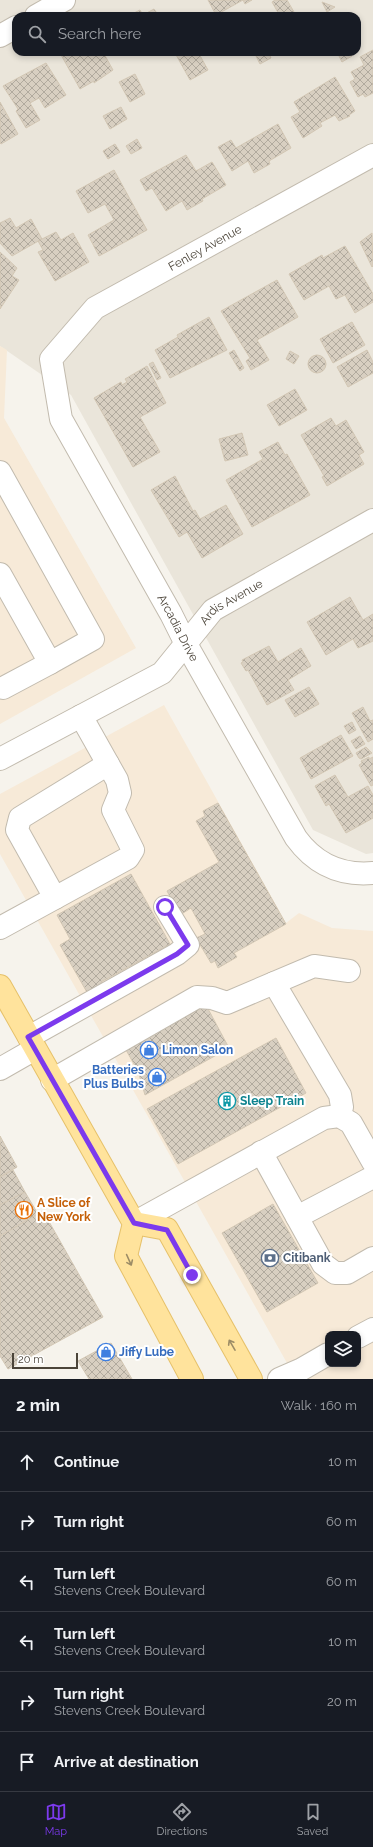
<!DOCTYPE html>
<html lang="en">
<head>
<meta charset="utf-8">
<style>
	body { margin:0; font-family:Raleway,sans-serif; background:#20242c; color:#f1f3f6 }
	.controls { position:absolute; right:12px; bottom:12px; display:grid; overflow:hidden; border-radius:8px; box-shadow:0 2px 6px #0003 }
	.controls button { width:36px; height:36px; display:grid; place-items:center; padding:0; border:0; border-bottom:1px solid #363941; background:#171b24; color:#f1f3f6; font:20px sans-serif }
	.scale { position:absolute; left:12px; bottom:10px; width:66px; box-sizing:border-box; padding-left:4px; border:2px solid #4b4439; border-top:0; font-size:11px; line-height:14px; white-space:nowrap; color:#4b4439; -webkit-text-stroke:3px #fff; paint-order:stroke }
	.stop { position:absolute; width:12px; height:12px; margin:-9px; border:3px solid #7c3aed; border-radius:50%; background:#fff }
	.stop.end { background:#7c3aed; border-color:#fff; box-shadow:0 1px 4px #0008 }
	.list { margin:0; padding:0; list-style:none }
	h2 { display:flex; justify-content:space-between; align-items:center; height:52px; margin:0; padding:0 16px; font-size:17px }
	h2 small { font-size:13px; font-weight:400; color:#9ea1a6 }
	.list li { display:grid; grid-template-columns:26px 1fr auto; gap:12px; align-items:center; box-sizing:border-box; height:60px; padding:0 16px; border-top:1px solid #363941 }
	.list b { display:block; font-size:15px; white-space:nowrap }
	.list p { margin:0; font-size:13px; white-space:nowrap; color:#9ea1a6 }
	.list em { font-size:13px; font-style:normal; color:#9ea1a6 }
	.icon { flex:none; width:22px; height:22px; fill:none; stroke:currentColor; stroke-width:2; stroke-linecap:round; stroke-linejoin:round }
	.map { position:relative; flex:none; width:373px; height:1379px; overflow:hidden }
	.search { position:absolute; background:#171b24; box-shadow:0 2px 6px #0003; left:12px; right:12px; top:12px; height:44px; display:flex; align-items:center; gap:10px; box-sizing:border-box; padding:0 14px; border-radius:12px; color:#9ea1a6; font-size:15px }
	.sheet { height:412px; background:#171b24 }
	nav { display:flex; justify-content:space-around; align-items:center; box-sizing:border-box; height:56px; border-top:1px solid #363941; background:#171b24; font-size:11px; color:#9ea1a6 }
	nav a { display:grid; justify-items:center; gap:2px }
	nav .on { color:#7c3aed }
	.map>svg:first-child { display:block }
	.residential { fill:#eae5da; fill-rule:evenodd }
	.commercial { fill:#f7ead8; fill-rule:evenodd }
	.building { fill:url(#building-cross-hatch); stroke:#d3c7b4 }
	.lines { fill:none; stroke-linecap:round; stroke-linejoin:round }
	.minor-casing { stroke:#c2bbae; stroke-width:24 }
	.major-casing { stroke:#e6c16a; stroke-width:24 }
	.minor { stroke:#fff; stroke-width:22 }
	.major { stroke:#ffe39c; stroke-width:22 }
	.oneway { stroke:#9c8c66 }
	.route { stroke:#7c3aed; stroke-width:5 }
	.labels { text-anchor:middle; stroke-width:4; stroke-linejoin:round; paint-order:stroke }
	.street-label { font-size:12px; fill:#4b4439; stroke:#fff }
	.shop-label { font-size:12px; font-weight:bold; fill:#366cbe; stroke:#fff; text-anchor:start }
	.culture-label { font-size:12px; font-weight:bold; fill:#0d838f; stroke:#fff; text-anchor:start }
	.food-label { font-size:12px; font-weight:bold; fill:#c56008; stroke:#fff; text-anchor:start }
	.service-label { font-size:12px; font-weight:bold; fill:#4e5e75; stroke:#fff; text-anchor:start }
</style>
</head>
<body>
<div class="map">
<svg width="373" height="1379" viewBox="0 0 373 1379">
	<defs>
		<pattern id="building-cross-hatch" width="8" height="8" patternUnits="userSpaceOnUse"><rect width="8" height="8" fill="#d8cfc1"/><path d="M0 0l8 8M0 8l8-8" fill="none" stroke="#b1aa9e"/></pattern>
	</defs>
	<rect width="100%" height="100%" fill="#f6f3ec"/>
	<path class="residential" d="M0 0H373V853L366 854 313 830 71 395 0 346ZM16 16H357V52H16Z"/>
	<g class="commercial">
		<path d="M0 346 7 350 4 418 136 648 0 724Z"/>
		<path d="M164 705 286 923 299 913 332 928 373 931V1379H296L0 854V794ZM328 1334H358V1364H328Z"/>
	</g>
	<g class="building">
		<path d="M208 0H252L245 4 243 0 216 15Z"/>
		<path d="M275 0H287L294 12 287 16H280L272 2Z"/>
		<path d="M322 2 335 7 327 12Z"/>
		<path d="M154 9 159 16H128L140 10 143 15Z"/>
		<path d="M373 50V93L365 97 363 94 358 97 350 82 355 79 351 72 364 65 360 57Z"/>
		<path d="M62 52H103L113 70 94 83V81L80 89 60 53Z"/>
		<path d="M178 52H198L208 70 190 80 175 53Z"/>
		<path d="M259 52H268L271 58 260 64 255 54Z"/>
		<path d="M337 52H349L352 56 342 62Z"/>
		<path d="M46 63 66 95 45 108 39 98 30 103 40 120 26 128 16 111 18 109 3 86Z"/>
		<path d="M135 74 145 94 130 102 119 82Z"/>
		<path d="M335 77 355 111 349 115 350 116 339 121 335 115 320 123 322 126 303 138 291 117 300 112 294 102Z"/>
		<path d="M0 102 18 134 1 144 0 143Z"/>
		<path d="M121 107 127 119 110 129 103 116Z"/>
		<path d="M278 124 291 148 269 161 270 164 254 173 248 161 232 171 218 147 231 140 236 148Z"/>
		<path d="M137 139 142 148 131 154 126 146Z"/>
		<path d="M115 144 120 152 108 159 103 151Z"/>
		<path d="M186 155 196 171 212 162 226 185 202 199 203 201 187 210 182 201 166 211 152 188 146 191 140 180Z"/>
		<path d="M114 170 147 230 99 256 88 235 114 220 105 204 88 213 76 191Z"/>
		<path d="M10 218 16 228 31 219 42 239 12 256 0 243V223Z"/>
		<path d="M56 232 61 240 73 233 89 262 55 281 38 252 43 250 38 241Z"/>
		<path d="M372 233 373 266 372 267 360 242Z"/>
		<path d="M345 246 373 294V302L355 313 345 295 336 299 329 286 304 300 289 274 322 255 323 258Z"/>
		<path d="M0 252 17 268 12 276 19 280 0 309Z"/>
		<path d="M277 280 298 317 257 340 269 360 251 370 246 361 250 358 221 311Z"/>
		<path d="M209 317 227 350 170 378 155 350 178 337 177 335Z"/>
		<path d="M352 322 365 345 333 363 320 339Z"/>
		<path d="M234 350 244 368 240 371 229 353Z"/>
		<path d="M367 350 373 362V373L348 387 337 367Z"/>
		<path d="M290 351 299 356 294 364 286 359Z"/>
		<circle cx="317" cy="364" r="9"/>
		<path d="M153 362 161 378 157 380 149 364Z"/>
		<path d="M147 366 166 403 140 417 160 452 133 467 94 398 121 382 122 385 127 382 125 379Z"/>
		<path d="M295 389 307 410 279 426 267 405Z"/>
		<path d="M331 418 336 426 346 420 364 452 359 455 364 464 327 486 322 477 324 476 301 435Z"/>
		<path d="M242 433 248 455 225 461 219 439Z"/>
		<path d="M278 442 285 455 287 454 310 495 252 527 226 480 263 459 259 452Z"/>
		<path d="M175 476 193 511 195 510 200 519 226 505 243 534 202 558 187 532 179 537 151 490Z"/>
		<path d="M350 597 363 620 373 614V641L358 648 353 639 326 655 307 622Z"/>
		<path d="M269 646 278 662 301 648 311 666 288 680 294 690 267 705 248 670 246 671 241 663 243 662 242 660Z"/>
		<path d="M309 687 319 704 295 717 285 700Z"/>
		<path d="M363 707 370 721 373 720V739L368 742 352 713Z"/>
		<path d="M352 722 356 730 349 734 344 726Z"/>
		<path d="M341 735 353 756 311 779 300 758Z"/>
		<path d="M360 736 365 744 356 749 351 741Z"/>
		<path d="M366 747 372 753 361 759 359 758 356 753Z"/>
		<path d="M369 757V759L373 757V785L371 786 359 765 362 763 361 761Z"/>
		<path d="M335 775 348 797 368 786 373 795V818L346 833 329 804 326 806 315 786Z"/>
		<path d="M218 803 286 924 234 953 237 957 218 968 215 961 211 963 196 938 205 934 191 908 180 915 167 891 219 862 196 821 205 816 203 811Z"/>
		<path d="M131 874 170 944 101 982 103 986 88 994 60 945 70 939 57 915Z"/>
		<path d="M206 1005 229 1048 145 1095 138 1071 126 1050Z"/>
		<path d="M276 1038 306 1093 178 1164 147 1109Z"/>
		<path d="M0 1136 17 1167 0 1177Z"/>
		<path d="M13 1170 25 1192 0 1205V1177Z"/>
		<path d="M25 1192 38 1214 0 1236V1205Z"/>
		<path d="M273 1204 318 1283 267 1312 222 1233Z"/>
		<path d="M43 1211 103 1317 8 1369 0 1356V1236Z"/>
		<path d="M111 1343 132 1379H89L78 1361Z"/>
	</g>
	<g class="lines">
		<defs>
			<g id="minor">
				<path d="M36 16 64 0"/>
				<path d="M0 36 16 27"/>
				<path id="s1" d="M373 155 95 308 51 359 61 419 171 614 186 644 296 838C315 864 340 876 373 873"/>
				<path d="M0 472 93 639 50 663"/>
				<path d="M0 574 50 663 3 688"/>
				<path id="s2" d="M0 759 162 673 213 610 373 520"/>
				<path d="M55 898 17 830 20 818 108 764"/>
				<path d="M0 928 128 858 133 850 113 810 120 793 117 780 81 716"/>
				<path d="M274 983 340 1095 342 1107 339 1116"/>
				<path d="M29 1037 177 954 188 945 165 907"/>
				<path d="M0 1069 35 1049"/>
				<path d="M52 1080 197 997 212 998 227 1003 314 966 349 971"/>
				<path d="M261 1152 323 1264 335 1273H347L373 1258"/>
				<path d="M297 1217 373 1177"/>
				<path d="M134 1223 324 1118 339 1116 351 1123 373 1162"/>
				<path d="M358 1337 373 1329"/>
				<path d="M279 1379 302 1369 328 1354"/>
			</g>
			<g id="major">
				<path d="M0 986 134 1223 126 1256 192 1379"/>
				<path d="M134 1223 167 1229 251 1379"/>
			</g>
		</defs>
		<use href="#minor" class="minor-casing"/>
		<use href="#major" class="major-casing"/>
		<use href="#minor" class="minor"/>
		<use href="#major" class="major"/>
	</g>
	<defs><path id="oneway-shaft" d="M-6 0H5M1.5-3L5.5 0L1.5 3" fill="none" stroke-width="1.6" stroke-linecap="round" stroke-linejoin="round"/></defs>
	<g class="oneway">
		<use href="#oneway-shaft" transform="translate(129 1260) rotate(66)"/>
		<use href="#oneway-shaft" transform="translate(232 1345) rotate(-120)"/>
	</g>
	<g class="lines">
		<path class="route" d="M165 907 188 945 177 954 28 1037 134 1223 167 1230 192 1275"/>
	</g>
	<defs>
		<symbol id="shop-ring" viewBox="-11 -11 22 22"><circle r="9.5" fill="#fff" stroke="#3f7fe0" stroke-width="1.5"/><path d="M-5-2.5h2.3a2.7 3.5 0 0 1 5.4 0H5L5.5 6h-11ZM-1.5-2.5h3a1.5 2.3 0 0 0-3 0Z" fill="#3f7fe0"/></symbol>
		<symbol id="building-ring" viewBox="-11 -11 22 22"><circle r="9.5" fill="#fff" stroke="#0f9aa8" stroke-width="1.5"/><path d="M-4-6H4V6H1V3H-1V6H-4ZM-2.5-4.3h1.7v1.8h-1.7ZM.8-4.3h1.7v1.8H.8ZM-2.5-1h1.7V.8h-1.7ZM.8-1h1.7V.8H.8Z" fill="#0f9aa8"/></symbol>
		<symbol id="restaurant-ring" viewBox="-11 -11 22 22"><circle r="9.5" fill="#fff" stroke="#e8710a" stroke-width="1.5"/><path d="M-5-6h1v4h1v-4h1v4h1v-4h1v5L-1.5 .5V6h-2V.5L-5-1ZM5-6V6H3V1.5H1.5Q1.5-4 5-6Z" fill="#e8710a"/></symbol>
		<symbol id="bank-ring" viewBox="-11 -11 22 22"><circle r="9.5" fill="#fff" stroke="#5c6f8a" stroke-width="1.5"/><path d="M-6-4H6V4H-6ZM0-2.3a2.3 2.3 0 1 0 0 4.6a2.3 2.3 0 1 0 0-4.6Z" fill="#5c6f8a"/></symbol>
	</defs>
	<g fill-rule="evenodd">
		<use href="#shop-ring" x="139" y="1040" width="20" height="20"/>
		<use href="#shop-ring" x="147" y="1067" width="20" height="20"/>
		<use href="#building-ring" x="217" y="1091" width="20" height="20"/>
		<use href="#restaurant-ring" x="14" y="1200" width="20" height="20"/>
		<use href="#bank-ring" x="260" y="1248" width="20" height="20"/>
		<use href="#shop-ring" x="96" y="1342" width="20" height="20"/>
	</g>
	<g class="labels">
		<g class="street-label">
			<text transform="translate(205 248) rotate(-29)" y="4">Fenley Avenue</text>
			<text dy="4" stroke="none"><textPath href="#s2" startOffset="284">Ardis Avenue</textPath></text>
			<text dy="4" stroke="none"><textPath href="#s1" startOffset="685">Arcadia Drive</textPath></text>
		</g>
		<g class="shop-label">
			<text x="162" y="1054">Limon Salon</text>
			<text x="144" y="1074" text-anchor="end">Batteries<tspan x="144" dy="14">Plus Bulbs</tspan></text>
			<text x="119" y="1356">Jiffy Lube</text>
		</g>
		<g class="culture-label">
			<text x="240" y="1105">Sleep Train</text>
		</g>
		<g class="food-label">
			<text x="37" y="1207">A Slice of<tspan x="37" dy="14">New York</tspan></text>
		</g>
		<g class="service-label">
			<text x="283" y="1262">Citibank</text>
		</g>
	</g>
</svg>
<div class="controls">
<button><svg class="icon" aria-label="layers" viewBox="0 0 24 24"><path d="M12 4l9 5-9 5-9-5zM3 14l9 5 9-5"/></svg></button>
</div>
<div class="scale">20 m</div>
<div class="stop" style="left:165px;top:907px"></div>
<div class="stop end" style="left:192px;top:1275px"></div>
<div class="search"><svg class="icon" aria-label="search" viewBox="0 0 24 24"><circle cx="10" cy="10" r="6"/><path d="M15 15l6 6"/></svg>Search here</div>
</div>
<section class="sheet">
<h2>2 min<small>Walk · 160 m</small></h2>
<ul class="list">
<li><svg class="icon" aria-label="ahead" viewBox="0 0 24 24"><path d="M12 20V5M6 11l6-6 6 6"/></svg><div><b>Continue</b></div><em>10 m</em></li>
<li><svg class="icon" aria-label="right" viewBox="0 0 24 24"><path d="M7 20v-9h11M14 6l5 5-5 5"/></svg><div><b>Turn right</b></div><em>60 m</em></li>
<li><svg class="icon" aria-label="left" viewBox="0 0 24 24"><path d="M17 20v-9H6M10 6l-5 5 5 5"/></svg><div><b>Turn left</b><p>Stevens Creek Boulevard</p></div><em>60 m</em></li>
<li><svg class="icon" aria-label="left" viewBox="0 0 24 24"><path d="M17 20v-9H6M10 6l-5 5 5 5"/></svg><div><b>Turn left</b><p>Stevens Creek Boulevard</p></div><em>10 m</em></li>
<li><svg class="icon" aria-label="right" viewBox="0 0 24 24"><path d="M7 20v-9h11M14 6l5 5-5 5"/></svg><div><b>Turn right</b><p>Stevens Creek Boulevard</p></div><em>20 m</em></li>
<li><svg class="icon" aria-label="arrive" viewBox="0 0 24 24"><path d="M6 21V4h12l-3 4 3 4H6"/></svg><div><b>Arrive at destination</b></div></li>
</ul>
</section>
<nav>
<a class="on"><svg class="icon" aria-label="map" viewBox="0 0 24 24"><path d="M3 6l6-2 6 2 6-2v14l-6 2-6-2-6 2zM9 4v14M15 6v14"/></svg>Map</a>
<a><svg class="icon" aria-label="directions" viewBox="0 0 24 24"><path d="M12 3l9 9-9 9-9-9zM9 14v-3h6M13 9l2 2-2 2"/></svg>Directions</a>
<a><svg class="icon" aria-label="saved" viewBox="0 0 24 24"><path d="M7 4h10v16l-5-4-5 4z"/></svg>Saved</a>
</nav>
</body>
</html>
